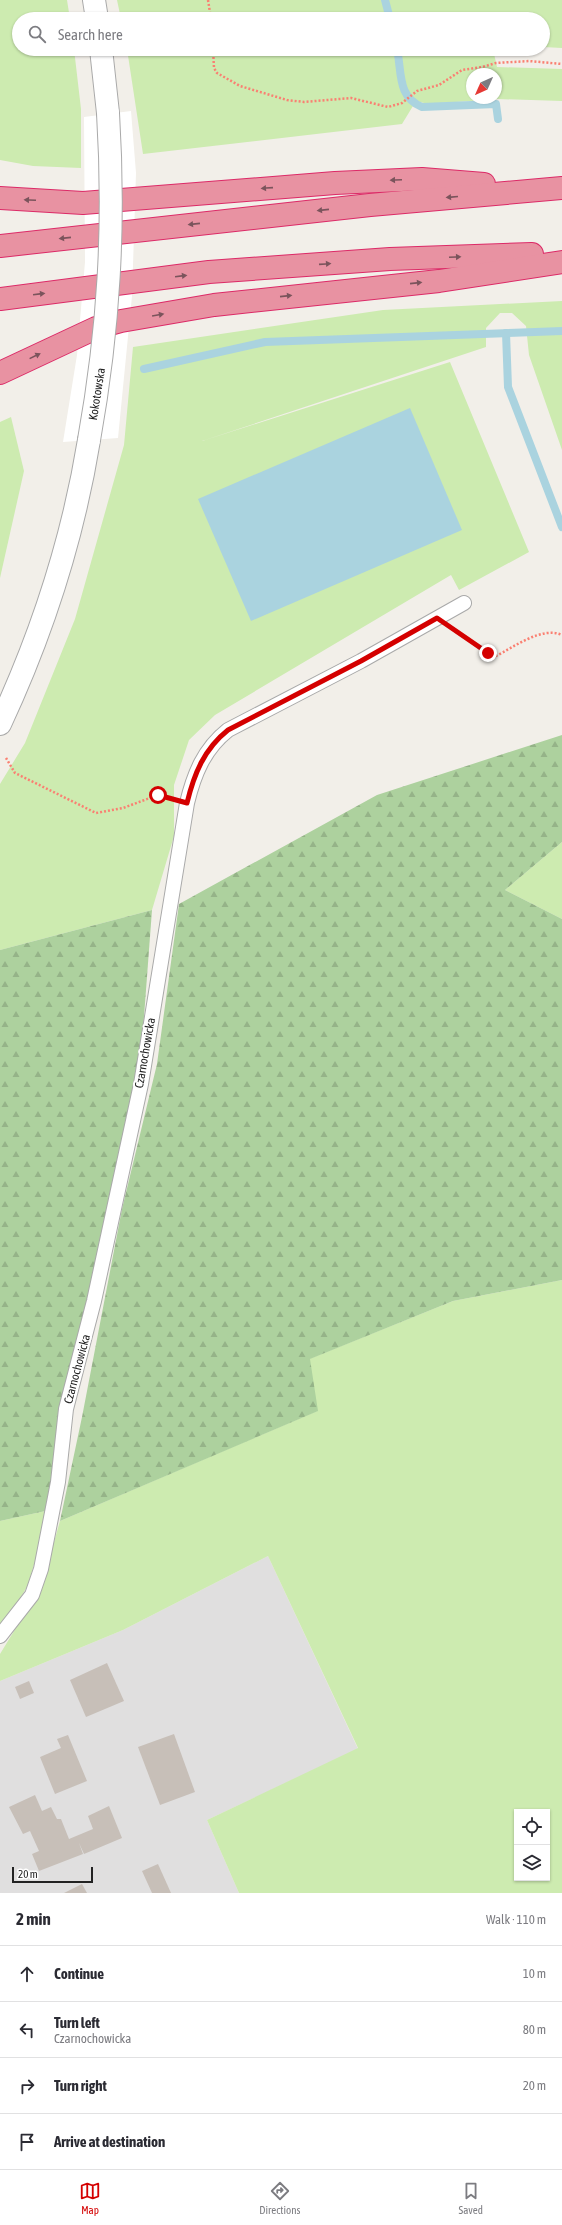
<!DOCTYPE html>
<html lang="en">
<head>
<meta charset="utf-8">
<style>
	body { margin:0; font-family:"Asap Condensed",sans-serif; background:#f7f7f7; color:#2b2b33 }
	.controls { position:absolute; right:12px; bottom:12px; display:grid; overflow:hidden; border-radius:0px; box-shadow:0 1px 3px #0004 }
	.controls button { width:36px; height:36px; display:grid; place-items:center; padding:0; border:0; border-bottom:1px solid #e1e1e2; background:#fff; color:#2b2b33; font:20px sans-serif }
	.compass { position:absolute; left:466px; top:68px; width:36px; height:36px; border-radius:50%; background:#fff; box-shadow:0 1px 3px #0004; rotate:225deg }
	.scale { position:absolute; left:12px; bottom:10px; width:81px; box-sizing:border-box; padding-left:4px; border:2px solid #222; border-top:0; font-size:11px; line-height:14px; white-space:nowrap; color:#222; -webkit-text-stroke:3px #fff; paint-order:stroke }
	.stop { position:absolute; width:12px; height:12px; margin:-9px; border:3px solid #d40000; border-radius:50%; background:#fff }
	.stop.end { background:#d40000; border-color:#fff; box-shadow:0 1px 4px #0008 }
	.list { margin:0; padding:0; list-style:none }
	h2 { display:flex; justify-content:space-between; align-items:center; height:52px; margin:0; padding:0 16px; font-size:17px }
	h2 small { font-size:13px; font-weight:400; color:#7c7c81 }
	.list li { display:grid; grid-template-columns:26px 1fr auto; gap:12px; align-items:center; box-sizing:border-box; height:56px; padding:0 16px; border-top:1px solid #e1e1e2 }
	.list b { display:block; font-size:15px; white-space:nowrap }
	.list p { margin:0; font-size:13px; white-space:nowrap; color:#7c7c81 }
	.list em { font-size:13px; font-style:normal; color:#7c7c81 }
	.icon { flex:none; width:22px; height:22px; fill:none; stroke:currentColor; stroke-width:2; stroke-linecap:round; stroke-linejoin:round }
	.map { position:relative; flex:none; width:562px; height:1893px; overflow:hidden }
	.search { position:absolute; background:#fff; box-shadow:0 1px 3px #0004; left:12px; right:12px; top:12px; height:44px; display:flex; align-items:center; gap:10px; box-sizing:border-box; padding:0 14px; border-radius:22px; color:#7c7c81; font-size:15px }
	.sheet { height:276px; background:#fff }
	nav { display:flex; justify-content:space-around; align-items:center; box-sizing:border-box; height:56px; border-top:1px solid #e1e1e2; background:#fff; font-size:11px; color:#7c7c81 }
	nav a { display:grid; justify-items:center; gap:2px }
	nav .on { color:#d40000 }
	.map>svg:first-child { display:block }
	.residential { fill:#e0dfdf }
	.grass { fill:#cdebb0; fill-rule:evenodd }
	.forest { fill:url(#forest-firs) }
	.water { fill:#aad3df }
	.pier { fill:#fff }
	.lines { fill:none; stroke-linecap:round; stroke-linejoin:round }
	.stream { stroke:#aad3df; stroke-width:8 }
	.building { fill:#c7bfb8 }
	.service-casing { stroke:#a9a9a9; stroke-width:16 }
	.tertiary-casing { stroke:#a9a9a9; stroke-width:24 }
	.motorway-casing { stroke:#dc2a67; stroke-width:24 }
	.path { stroke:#fa8072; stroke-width:2.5; stroke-dasharray:2 2; stroke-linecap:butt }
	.service { stroke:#fff; stroke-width:14 }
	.tertiary { stroke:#fff; stroke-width:22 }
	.motorway { stroke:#e892a2; stroke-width:22 }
	.tertiary-bridge-casing { stroke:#a9a9a9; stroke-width:24; stroke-linecap:butt }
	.tertiary-bridge { stroke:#fff; stroke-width:22 }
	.oneway { fill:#7b545c }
	.route { stroke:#d40000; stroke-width:5 }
	.labels { text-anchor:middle; stroke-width:4; stroke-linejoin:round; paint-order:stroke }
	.street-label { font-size:12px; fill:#222; stroke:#fff }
</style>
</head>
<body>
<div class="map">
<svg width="562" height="1893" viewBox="0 0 562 1893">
	<defs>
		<pattern id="forest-firs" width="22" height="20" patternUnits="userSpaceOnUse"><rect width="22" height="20" fill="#add19e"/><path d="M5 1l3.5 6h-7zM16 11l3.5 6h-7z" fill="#95b388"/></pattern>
	</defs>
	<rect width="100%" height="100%" fill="#f2efe9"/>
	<path class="residential" d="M268 1556 358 1749 207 1820 239 1893H0V1681L123 1630Z"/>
	<g class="grass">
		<path d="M0 0H67L70 19H19V49H74L81 109V168L33 166 0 160Z"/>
		<path d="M117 0H562V48L543 47V19H121Z"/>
		<path d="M127 49H493L497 67 562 69V101L498 99 428 104 416 101 402 124 143 154ZM472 74H496V98H472Z"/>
		<path d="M562 301V450L529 355 526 326 512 313H500L486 328V347L202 441 450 362 529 552 459 590 451 575 215 715 189 740 174 785V836L152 910 0 950V784L25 743 75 619 124 445 133 347 383 310Z"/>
		<path d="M11 417 24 471 0 578V422Z"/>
		<path d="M562 842V919L505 890Z"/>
		<path d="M562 1280V1893H239L207 1820 358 1748 268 1556 123 1630 0 1681V1654L41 1587 60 1521 317 1411 309 1359 453 1301ZM517 1812H547V1878H517Z"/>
		<path d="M50 1510 28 1585 0 1633V1521Z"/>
	</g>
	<g class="forest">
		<path d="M562 735V842L505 890 562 919V1280L453 1301 310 1359 318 1411 60 1521 82 1417 122 1209 157 1064 179 904 377 795Z"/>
		<path d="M152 910 140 1070 50 1510 0 1521V950Z"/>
	</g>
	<path class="water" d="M410 408 462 530 251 621 198 499Z"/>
	<path class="pier" d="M131 111 136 173 132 296 118 438 63 442 77 355 85 262 84 117Z"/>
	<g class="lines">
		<g class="stream">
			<path d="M385 0 390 19"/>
			<path d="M397 49C402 72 397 97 422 107L496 104 498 119"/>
			<path d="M506 333 508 387 562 527"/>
			<path d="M144 369 265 342 562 331"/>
		</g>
	</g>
	<g class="building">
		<path d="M107 1663 124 1701 86 1717 70 1680Z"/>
		<path d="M29 1681 34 1693 20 1699 15 1687Z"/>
		<path d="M174 1734 195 1792 160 1805 138 1747Z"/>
		<path d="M68 1735 87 1781 55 1794 40 1757 61 1748 57 1739Z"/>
		<path d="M35 1795 42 1811 51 1807 57 1819H61L69 1839 93 1829 88 1816 109 1806 122 1838 84 1854 79 1843 83 1854 39 1871 32 1854 39 1851 30 1831 23 1834 9 1807Z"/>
		<path d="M158 1864 171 1893H152L142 1871Z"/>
		<path d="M82 1884 87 1893H64Z"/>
	</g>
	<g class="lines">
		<defs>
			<path id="service" d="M0 1636 32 1595 41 1569 58 1482 66 1409 94 1301 141 1084 187 803C194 774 204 749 228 730L361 661 464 603"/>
			<g id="tertiary">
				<path d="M94 0 97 19"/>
				<path d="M101 49 108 113"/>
				<path d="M0 724C42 634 73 538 89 440"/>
			</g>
			<g id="motorway">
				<path d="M0 198 83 203 335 183 422 179 484 184"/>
				<path d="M0 246 370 205 562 188"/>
				<path d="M0 299 209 272 390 259 532 254"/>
				<path d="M0 373 96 328 121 321 214 305 439 281 562 262"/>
			</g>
		</defs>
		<use href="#service" class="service-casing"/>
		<use href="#tertiary" class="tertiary-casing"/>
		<use href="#motorway" class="motorway-casing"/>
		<g class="path">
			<path d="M208 0 211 19"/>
			<path d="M213 49 214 68 217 73 240 86 287 100 304 102 351 98 388 107 402 103 417 91 439 85 462 70 482 67 496 63 529 61 562 64"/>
			<path d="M455 631 488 653 496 656C514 647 542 626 562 635"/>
			<path d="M6 758 15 773 96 813 123 808 158 795 167 798"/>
		</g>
		<use href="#service" class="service"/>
		<use href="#tertiary" class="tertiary"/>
		<use href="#motorway" class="motorway"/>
		<defs>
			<path id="tertiary-bridge" d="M89 440C109 328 115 226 108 113"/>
		</defs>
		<use href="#tertiary-bridge" class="tertiary-bridge-casing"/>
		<use href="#tertiary-bridge" class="tertiary-bridge"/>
	</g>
	<defs><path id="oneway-solid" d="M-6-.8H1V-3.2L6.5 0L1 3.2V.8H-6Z"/></defs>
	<g class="oneway">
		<use href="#oneway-solid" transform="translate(396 180) rotate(178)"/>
		<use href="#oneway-solid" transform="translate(267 188) rotate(176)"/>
		<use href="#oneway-solid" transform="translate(452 197) rotate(175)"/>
		<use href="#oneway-solid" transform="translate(30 200) rotate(-177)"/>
		<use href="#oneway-solid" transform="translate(323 210) rotate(174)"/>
		<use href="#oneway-solid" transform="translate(194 224) rotate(174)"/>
		<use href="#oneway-solid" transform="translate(65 238) rotate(174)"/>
		<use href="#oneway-solid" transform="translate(455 257) rotate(-2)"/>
		<use href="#oneway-solid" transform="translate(325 264) rotate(-4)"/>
		<use href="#oneway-solid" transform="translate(181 276) rotate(-7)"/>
		<use href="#oneway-solid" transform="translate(416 283) rotate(-6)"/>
		<use href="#oneway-solid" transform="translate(39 294) rotate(-7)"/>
		<use href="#oneway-solid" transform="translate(286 296) rotate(-6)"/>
		<use href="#oneway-solid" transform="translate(158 315) rotate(-10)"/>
		<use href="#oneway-solid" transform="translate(35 356) rotate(-26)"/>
	</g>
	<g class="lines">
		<path class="route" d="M158 795 187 803C194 774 204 749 228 730L361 661 437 618 488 653"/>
	</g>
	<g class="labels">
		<g class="street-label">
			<text transform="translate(97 394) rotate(-81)" y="4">Kokotowska</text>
			<text transform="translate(145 1053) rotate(-80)" y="4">Czarnochowicka</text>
			<text transform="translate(77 1369) rotate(-75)" y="4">Czarnochowicka</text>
		</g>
	</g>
</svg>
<div class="controls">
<button><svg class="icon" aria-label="locate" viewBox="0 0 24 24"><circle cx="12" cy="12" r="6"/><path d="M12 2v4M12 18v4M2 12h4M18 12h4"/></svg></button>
<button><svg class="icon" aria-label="layers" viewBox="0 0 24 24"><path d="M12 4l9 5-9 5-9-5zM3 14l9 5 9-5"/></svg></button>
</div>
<svg class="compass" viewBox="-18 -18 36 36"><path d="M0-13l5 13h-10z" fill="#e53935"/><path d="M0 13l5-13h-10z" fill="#7c7c81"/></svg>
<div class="scale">20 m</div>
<div class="stop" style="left:158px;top:795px"></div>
<div class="stop end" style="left:488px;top:653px"></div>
<div class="search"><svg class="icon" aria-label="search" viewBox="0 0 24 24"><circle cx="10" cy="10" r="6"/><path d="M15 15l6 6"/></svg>Search here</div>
</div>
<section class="sheet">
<h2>2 min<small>Walk · 110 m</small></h2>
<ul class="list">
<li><svg class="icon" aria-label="ahead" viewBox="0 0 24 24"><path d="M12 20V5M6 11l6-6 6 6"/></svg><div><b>Continue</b></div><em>10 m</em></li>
<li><svg class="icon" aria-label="left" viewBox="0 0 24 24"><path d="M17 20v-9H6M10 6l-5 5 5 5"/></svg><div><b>Turn left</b><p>Czarnochowicka</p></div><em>80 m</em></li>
<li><svg class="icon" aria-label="right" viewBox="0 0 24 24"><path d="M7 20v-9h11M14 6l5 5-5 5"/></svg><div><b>Turn right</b></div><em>20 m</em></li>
<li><svg class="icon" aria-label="arrive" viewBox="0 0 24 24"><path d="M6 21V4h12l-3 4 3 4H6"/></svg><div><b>Arrive at destination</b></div></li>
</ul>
</section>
<nav>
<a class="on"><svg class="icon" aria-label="map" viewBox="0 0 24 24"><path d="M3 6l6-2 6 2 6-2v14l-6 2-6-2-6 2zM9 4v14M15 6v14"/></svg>Map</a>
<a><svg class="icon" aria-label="directions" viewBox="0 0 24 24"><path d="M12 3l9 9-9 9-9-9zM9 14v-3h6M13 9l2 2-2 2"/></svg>Directions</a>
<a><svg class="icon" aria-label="saved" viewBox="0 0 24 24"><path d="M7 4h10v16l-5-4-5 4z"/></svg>Saved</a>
</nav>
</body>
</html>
